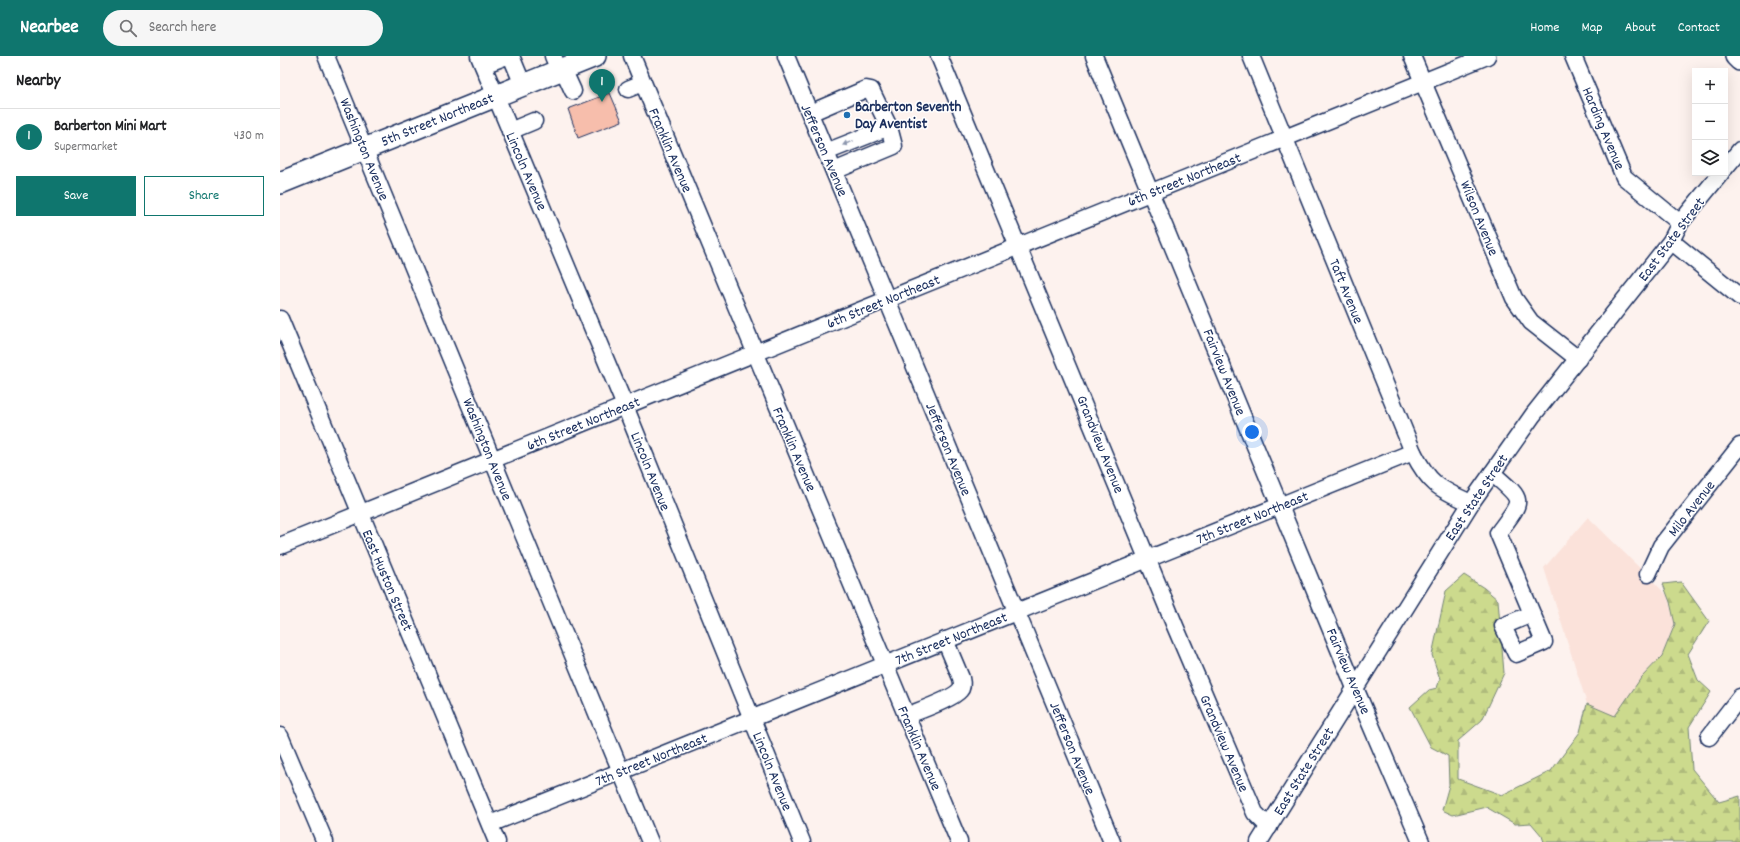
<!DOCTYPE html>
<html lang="en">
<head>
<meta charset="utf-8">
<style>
	body { margin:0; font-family:Dekko,sans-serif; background:#f6f6f6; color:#202124 }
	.controls { position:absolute; right:12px; top:12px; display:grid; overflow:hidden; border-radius:0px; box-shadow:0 4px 16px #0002 }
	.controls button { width:36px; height:36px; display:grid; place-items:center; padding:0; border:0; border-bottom:1px solid #e0e0e0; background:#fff; color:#202124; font:20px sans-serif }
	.you { position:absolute; left:972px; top:376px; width:14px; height:14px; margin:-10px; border:3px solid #fff; border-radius:50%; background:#1a73e8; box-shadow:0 0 0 6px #1a73e833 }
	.badge { display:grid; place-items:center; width:26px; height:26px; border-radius:50%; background:#0f766e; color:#fff; font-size:13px; font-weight:700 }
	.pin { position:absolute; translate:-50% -33px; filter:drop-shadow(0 1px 2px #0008) }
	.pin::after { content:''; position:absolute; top:21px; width:14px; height:12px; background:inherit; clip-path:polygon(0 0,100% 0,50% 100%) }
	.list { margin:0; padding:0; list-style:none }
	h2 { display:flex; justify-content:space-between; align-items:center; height:52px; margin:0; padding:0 16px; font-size:17px }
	h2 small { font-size:13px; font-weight:400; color:#757577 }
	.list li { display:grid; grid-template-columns:26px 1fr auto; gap:12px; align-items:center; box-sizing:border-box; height:56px; padding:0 16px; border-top:1px solid #e0e0e0 }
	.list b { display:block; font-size:15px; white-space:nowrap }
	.list p { margin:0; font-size:13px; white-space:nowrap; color:#757577 }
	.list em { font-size:13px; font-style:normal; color:#757577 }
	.actions { display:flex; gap:8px; padding:12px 16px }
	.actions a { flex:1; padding:9px 0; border:1px solid #0f766e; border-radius:0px; text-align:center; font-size:14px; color:#0f766e }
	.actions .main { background:#0f766e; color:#fff }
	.icon { flex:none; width:22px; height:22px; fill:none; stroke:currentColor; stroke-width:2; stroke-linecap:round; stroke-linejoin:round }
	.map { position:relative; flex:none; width:1460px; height:786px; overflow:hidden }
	header { display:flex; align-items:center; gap:24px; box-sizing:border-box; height:56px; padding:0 20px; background:#0f766e; color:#fff }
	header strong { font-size:19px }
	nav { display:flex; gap:22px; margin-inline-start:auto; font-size:14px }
	.search { width:280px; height:36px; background:#f6f6f6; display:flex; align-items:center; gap:10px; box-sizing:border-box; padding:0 14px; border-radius:22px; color:#757577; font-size:15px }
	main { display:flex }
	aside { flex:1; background:#fff }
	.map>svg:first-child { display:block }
	.built { fill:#fbe2da }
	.forest { fill:url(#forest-firs); stroke:#748476 }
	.building { fill:#f7beac; stroke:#1b2f5e }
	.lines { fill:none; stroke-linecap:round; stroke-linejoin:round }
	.minor-casing { stroke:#1b2f5e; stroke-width:19 }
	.major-casing { stroke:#1b2f5e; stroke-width:24 }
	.minor { stroke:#fff; stroke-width:16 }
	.major { stroke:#fff; stroke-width:21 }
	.oneway { fill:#8d97ae }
	.poi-dot { fill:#1f6fb2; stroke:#fff; stroke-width:1.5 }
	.labels { text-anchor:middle; stroke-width:3; stroke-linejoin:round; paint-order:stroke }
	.poi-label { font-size:15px; font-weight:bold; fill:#1b2f5e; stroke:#fff; text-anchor:start }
	.street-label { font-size:15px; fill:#1b2f5e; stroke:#fff }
</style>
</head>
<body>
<header>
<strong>Nearbee</strong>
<div class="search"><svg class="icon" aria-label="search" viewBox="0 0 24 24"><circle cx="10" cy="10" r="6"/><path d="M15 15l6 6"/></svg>Search here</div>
<nav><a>Home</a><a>Map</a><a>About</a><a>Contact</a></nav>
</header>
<main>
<aside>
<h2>Nearby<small></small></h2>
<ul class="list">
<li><span class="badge">1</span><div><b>Barberton Mini Mart</b><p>Supermarket</p></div><em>430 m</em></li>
</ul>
<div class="actions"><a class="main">Save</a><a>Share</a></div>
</aside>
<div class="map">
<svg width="1460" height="786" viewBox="0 0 1460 786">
	<defs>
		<pattern id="forest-firs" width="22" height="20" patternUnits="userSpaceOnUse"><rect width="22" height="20" fill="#ccda8d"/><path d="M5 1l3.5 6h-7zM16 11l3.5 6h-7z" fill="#afbb7c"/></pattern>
	</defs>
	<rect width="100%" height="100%" fill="#fdf2ee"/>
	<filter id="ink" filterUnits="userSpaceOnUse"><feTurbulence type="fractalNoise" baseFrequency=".025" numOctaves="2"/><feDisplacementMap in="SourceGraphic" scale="8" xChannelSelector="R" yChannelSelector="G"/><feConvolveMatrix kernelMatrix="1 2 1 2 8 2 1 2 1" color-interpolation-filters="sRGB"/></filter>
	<g filter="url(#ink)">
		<path class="built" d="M1308 461 1387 539 1395 567 1382 600 1361 622 1335 660 1307 648 1264 512Z"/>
		<path class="forest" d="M1184 519 1204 532 1218 544 1224 617 1202 664 1178 685V723L1222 739 1271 715 1300 676 1307 648 1335 660 1361 622 1382 600 1395 568 1390 546 1383 528 1401 526 1429 565 1408 598 1418 624 1431 636 1409 671 1412 713 1439 746 1460 740V786H1264L1262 780 1251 767 1235 768 1206 751 1173 759 1162 754 1169 729 1168 700 1151 691 1130 651 1149 634 1157 632 1160 623 1152 599 1166 535Z"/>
		<path class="building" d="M330 37 342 65 298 82 288 53Z"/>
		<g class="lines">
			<defs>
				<g id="minor">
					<path d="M46 0 370 786"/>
					<path d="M199 0 345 350 522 786"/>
					<path d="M231 0 243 29"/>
					<path d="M273 0 279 14"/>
					<path d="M352 0 679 786"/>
					<path d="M506 0 832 786"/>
					<path d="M659 0 895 570 975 757 989 771"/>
					<path d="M814 0 1075 632 1141 786"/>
					<path d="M971 0 1133 396C1149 428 1159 433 1191 447"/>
					<path d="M1132 0 1234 242 1251 266 1298 303"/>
					<path d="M1293 0 1344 121 1400 167"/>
					<path d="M203 9 227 0"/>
					<path d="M283 13 293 35"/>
					<path d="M348 33 363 27"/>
					<path d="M530 57 586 33 591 34 609 71 546 96"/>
					<path d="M230 75 254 65"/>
					<path d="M1445 112 1460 94"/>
					<path d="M554 115 614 90 609 71"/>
					<path d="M1391 185 1460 241"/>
					<path d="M0 263 217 786"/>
					<path d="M1212 417C1245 446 1244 442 1218 477L1264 586 1236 598 1223 570 1252 558"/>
					<path d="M0 490 1207 0"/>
					<path d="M1368 518 1381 490 1460 390"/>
					<path d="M626 660C638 655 673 643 680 634 683 631 682 626 681 622L665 584"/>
					<path d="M0 680 45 786"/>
					<path d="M1429 681 1460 641"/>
					<path d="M210 768 1133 396"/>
					<path d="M979 786 1191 447 1253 359 1391 185 1400 167 1441 117"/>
				</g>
				<g id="major">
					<path d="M1456 0 1460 4"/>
					<path d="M0 127 315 0"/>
				</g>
			</defs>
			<use href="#minor" class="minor-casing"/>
			<use href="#major" class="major-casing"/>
			<use href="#minor" class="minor"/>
			<use href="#major" class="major"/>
		</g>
		<defs><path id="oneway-solid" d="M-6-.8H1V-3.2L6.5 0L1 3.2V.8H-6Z"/></defs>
		<use class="oneway" href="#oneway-solid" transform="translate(568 87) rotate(158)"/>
	</g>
	<circle class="poi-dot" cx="567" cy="59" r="4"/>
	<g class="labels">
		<g class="poi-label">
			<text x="575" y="55">Barberton Seventh<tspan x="575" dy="17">Day Aventist</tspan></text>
		</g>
		<g class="street-label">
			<text transform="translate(157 63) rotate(-22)" y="5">5th Street Northeast</text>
			<text transform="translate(1324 72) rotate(67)" y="5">Harding Avenue</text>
			<text transform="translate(85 93) rotate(68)" y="5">Washington Avenue</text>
			<text transform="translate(391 94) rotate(67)" y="5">Franklin Avenue</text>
			<text transform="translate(545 94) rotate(67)" y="5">Jefferson Avenue</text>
			<text transform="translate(247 115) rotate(67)" y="5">Lincoln Avenue</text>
			<text transform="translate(904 123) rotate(-22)" y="5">6th Street Northeast</text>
			<text transform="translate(1200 162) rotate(68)" y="5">Wilson Avenue</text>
			<text transform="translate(1391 183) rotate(-53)" y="5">East State Street</text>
			<text transform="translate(1067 235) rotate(68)" y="5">Taft Avenue</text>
			<text transform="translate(603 245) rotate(-22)" y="5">6th Street Northeast</text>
			<text transform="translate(945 316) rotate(68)" y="5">Fairview Avenue</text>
			<text transform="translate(303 367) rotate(-22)" y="5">6th Street Northeast</text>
			<text transform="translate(821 388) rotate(68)" y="5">Grandview Avenue</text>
			<text transform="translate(208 393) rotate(68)" y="5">Washington Avenue</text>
			<text transform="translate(515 393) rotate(67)" y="5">Franklin Avenue</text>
			<text transform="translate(669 393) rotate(68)" y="5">Jefferson Avenue</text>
			<text transform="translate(371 415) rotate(68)" y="5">Lincoln Avenue</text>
			<text transform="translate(1196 441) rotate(-56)" y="5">East State Street</text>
			<text transform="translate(1411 452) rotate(-52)" y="5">Milo Avenue</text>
			<text transform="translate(972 461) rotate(-22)" y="5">7th Street Northeast</text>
			<text transform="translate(108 524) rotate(67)" y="5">East Huston Street</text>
			<text transform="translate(671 582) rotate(-22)" y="5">7th Street Northeast</text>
			<text transform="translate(1069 615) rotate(67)" y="5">Fairview Avenue</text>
			<text transform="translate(945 687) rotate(67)" y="5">Grandview Avenue</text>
			<text transform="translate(640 692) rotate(67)" y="5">Franklin Avenue</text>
			<text transform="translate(793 692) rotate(68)" y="5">Jefferson Avenue</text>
			<text transform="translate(371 703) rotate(-22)" y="5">7th Street Northeast</text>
			<text transform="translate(493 715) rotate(68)" y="5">Lincoln Avenue</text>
			<text transform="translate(1023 715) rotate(-58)" y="5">East State Street</text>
		</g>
	</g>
</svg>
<div class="controls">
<button>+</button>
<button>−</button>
<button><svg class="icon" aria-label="layers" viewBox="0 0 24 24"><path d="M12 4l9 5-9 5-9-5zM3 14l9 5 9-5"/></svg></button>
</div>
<div class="you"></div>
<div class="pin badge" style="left:322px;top:46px">1</div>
</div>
</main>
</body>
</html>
